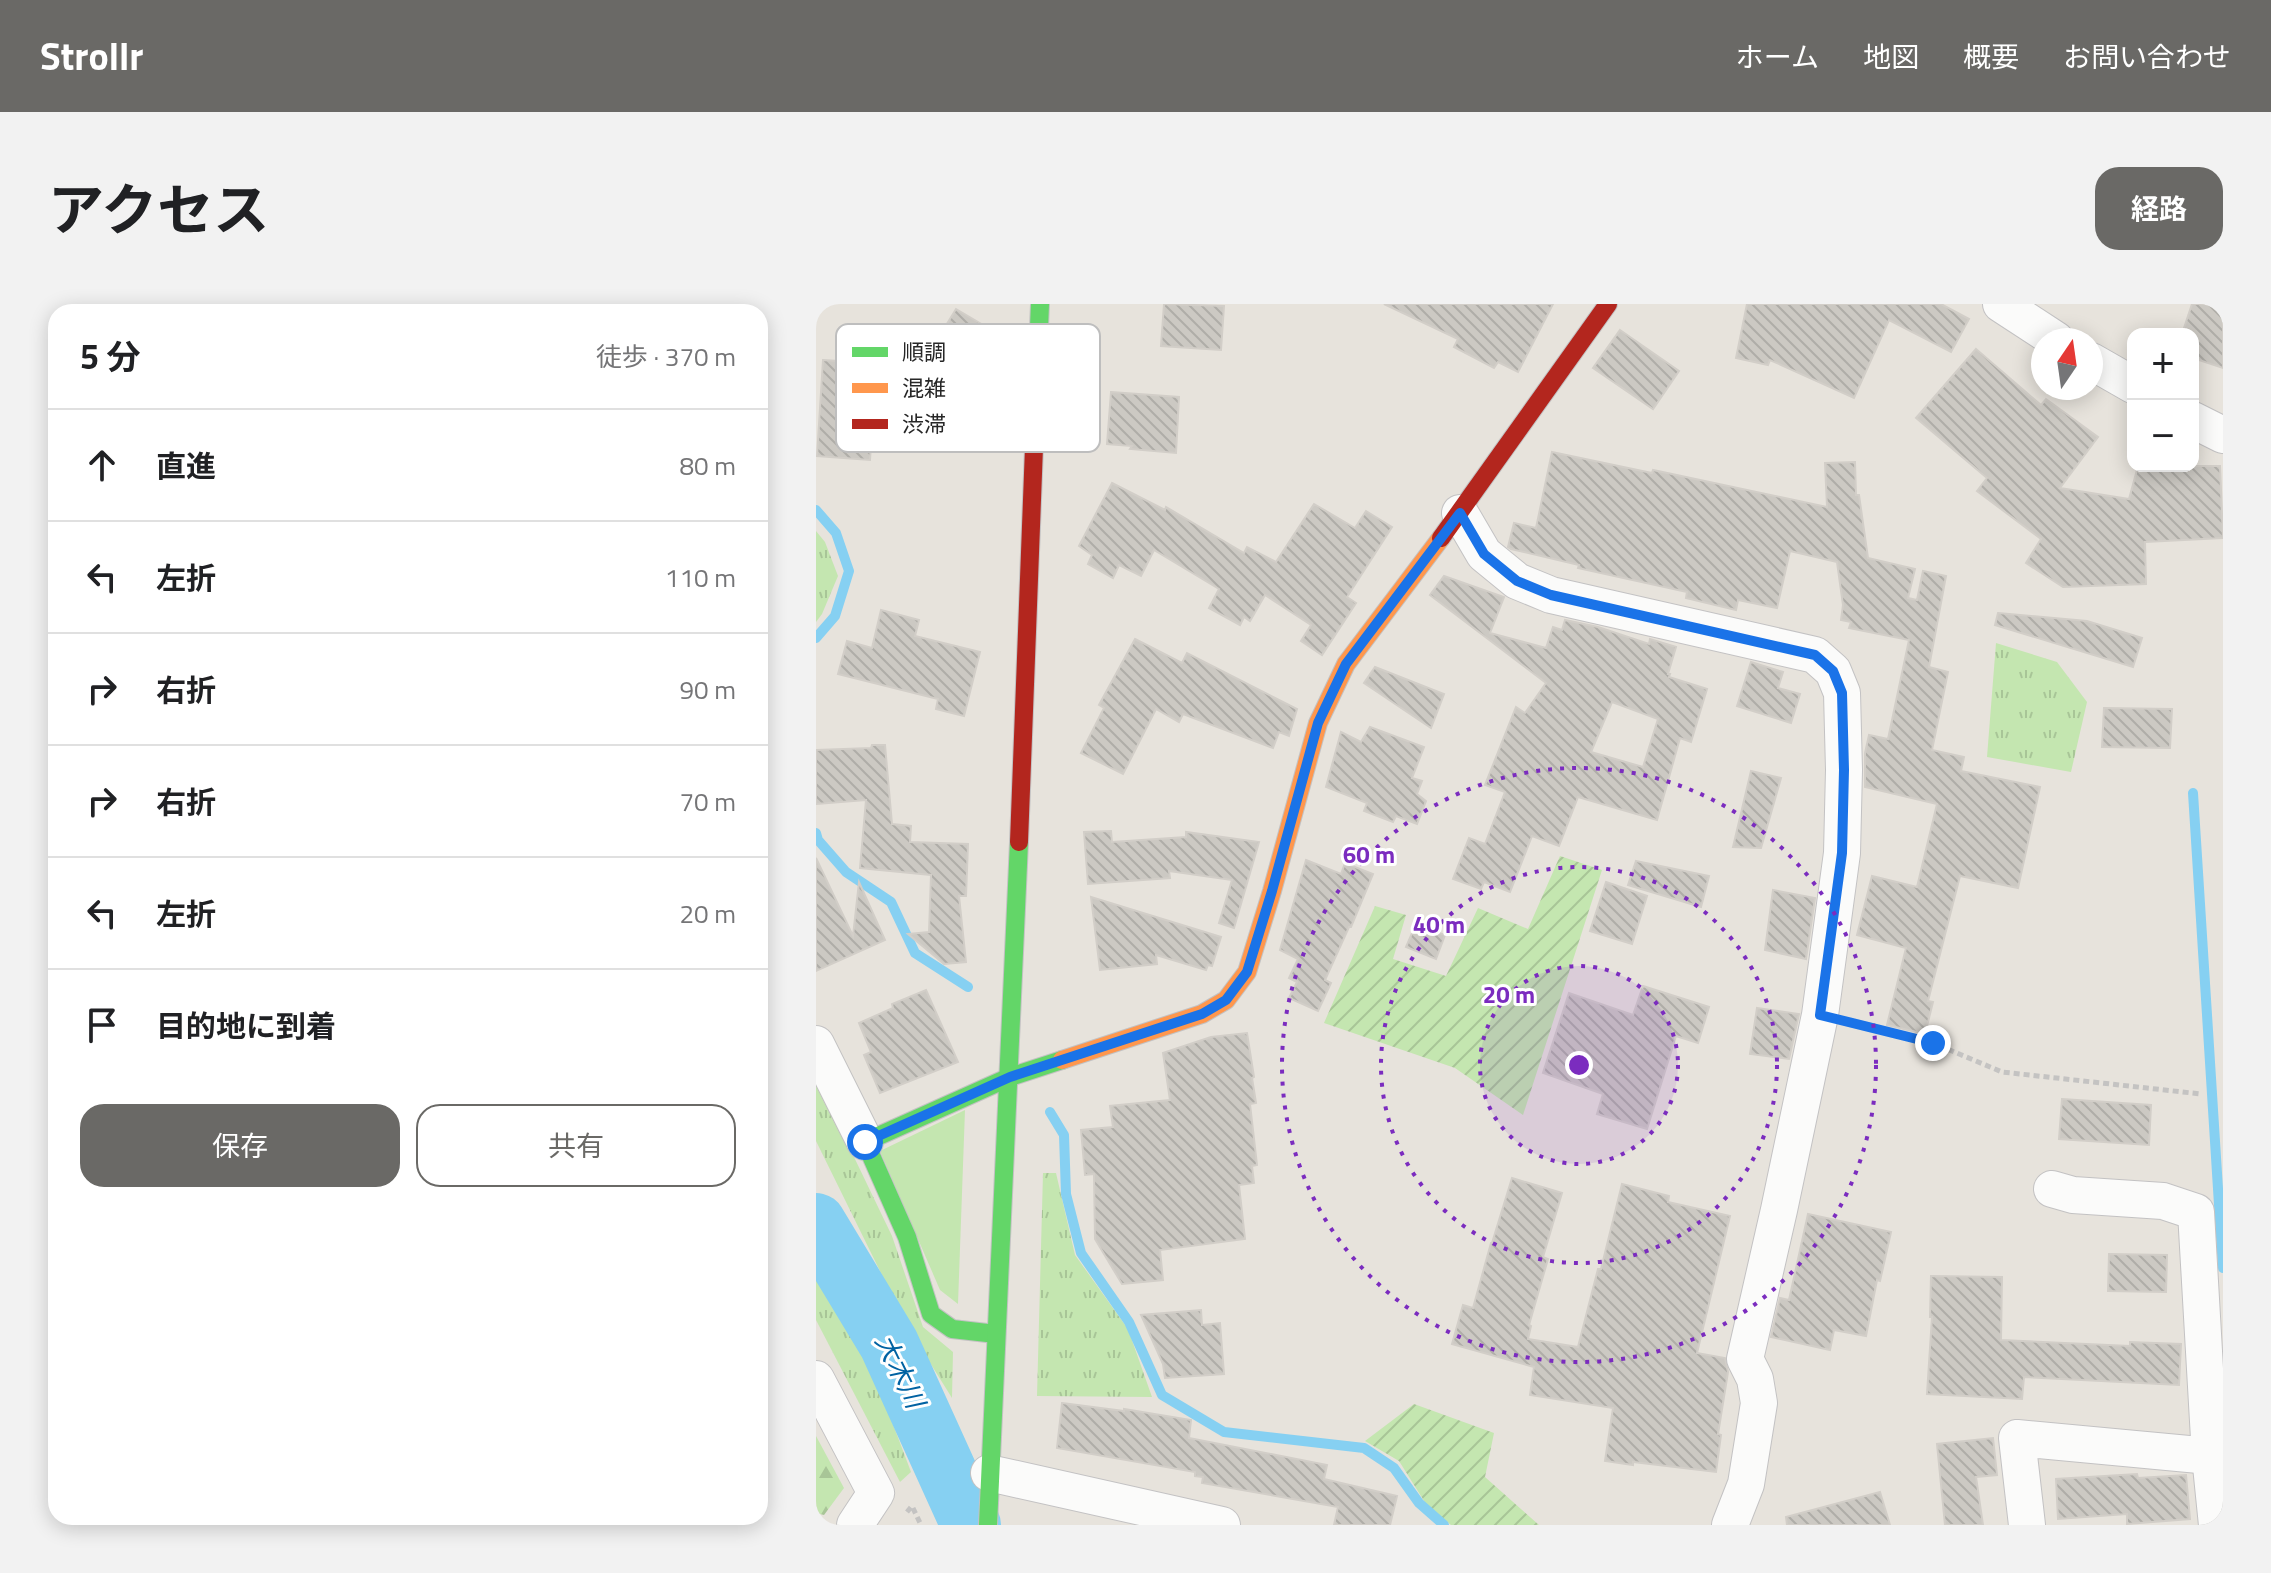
<!DOCTYPE html>
<html lang="ja">
<head>
<meta charset="utf-8">
<style>
	body { margin:0; font-family:"Titillium Web","Noto Sans JP",sans-serif; background:#f2f2f2; color:#202124 }
	.controls { position:absolute; right:24px; top:24px; display:grid; overflow:hidden; border-radius:16px; box-shadow:0 4px 20px #0003 }
	.controls button { width:72px; height:72px; display:grid; place-items:center; padding:0; border:0; border-bottom:2px solid #e0e0e0; background:#fff; color:#202124; font:40px sans-serif }
	.compass { position:absolute; left:1215px; top:24px; width:72px; height:72px; border-radius:50%; background:#fff; box-shadow:0 4px 20px #0003; rotate:13deg }
	.stop { position:absolute; width:24px; height:24px; margin:-18px; border:6px solid #1a73e8; border-radius:50%; background:#fff }
	.stop.end { background:#1a73e8; border-color:#fff; box-shadow:0 2px 8px #0008 }
	.list { margin:0; padding:0; list-style:none }
	h2 { display:flex; justify-content:space-between; align-items:center; height:104px; margin:0; padding:0 32px; font-size:34px }
	h2 small { font-size:26px; font-weight:400; color:#757577 }
	.list li { display:grid; grid-template-columns:52px 1fr auto; gap:24px; align-items:center; box-sizing:border-box; height:112px; padding:0 32px; border-top:2px solid #e0e0e0 }
	.list b { display:block; font-size:30px; white-space:nowrap }
	.list em { font-size:26px; font-style:normal; color:#757577 }
	.actions { display:flex; gap:16px; padding:24px 32px }
	.actions a { flex:1; padding:18px 0; border:2px solid #6a6966; border-radius:24px; text-align:center; font-size:28px; color:#6a6966 }
	.actions .main { background:#6a6966; color:#fff }
	.icon { flex:none; width:44px; height:44px; fill:none; stroke:currentColor; stroke-width:2; stroke-linecap:round; stroke-linejoin:round }
	.map { position:relative; flex:none; width:1407px; height:1221px; overflow:hidden; border-radius:24px }
	header { display:flex; align-items:center; gap:48px; box-sizing:border-box; height:112px; padding:0 40px; background:#6a6966; color:#fff }
	header strong { font-size:38px }
	nav { display:flex; gap:44px; margin-inline-start:auto; font-size:28px }
	.intro { display:flex; align-items:center; justify-content:space-between; box-sizing:border-box; height:192px; padding:0 48px }
	h1 { margin:0; font-size:56px }
	.button { padding:20px 36px; border-radius:24px; background:#6a6966; color:#fff; font-size:28px; font-weight:700 }
	main { display:flex; gap:48px; padding:0 48px }
	aside { flex:1; background:#fff; border-radius:24px; box-shadow:0 4px 20px #0003 }
	.map>svg:first-child { display:block }
	.grass { fill:url(#grass-tufts) }
	.forest { fill:url(#forest-firs) }
	.park { fill:#c4e6b0 }
	.garden { fill:url(#garden-furrows) }
	.lines { fill:none; stroke-linecap:round; stroke-linejoin:round }
	.stream { stroke:#86d0f2; stroke-width:10 }
	.river { stroke:#86d0f2; stroke-width:60 }
	.building { fill:url(#building-back-hatch); stroke:#d2cec8; stroke-width:2; fill-rule:evenodd }
	.street-casing { stroke:#c3c2c3; stroke-width:38 }
	.fast-casing { stroke:#c3c2c3; stroke-width:20 }
	.slow-casing { stroke:#c3c2c3; stroke-width:20 }
	.jam-casing { stroke:#c3c2c3; stroke-width:20 }
	.path { stroke:#c4c3c2; stroke-width:5; stroke-dasharray:6 4; stroke-linecap:butt }
	.street { stroke:#fbfbfa; stroke-width:36 }
	.fast { stroke:#63d668; stroke-width:18 }
	.slow { stroke:#ff974d; stroke-width:18 }
	.jam { stroke:#b3261e; stroke-width:18 }
	.route { stroke:#1a73e8; stroke-width:10 }
	.ring { fill:none; stroke:#7b2cbf; stroke-width:4; stroke-dasharray:4 8 }
	.labels { text-anchor:middle; stroke-width:6; stroke-linejoin:round; paint-order:stroke }
	.water-label { font-size:26px; font-style:italic; fill:#0062a2; stroke:#fff }
	.key { fill:#fff; stroke:#bebebe; stroke-width:2 }
	.key-label { font-size:22px; fill:#272727 }
	.centre { fill:#7b2cbf; stroke:#fff; stroke-width:4 }
	.ring-label { font-size:24px; text-anchor:middle; font-weight:bold; fill:#7b2cbf; stroke:#fff; stroke-width:6; stroke-linejoin:round; paint-order:stroke }
</style>
</head>
<body>
<header>
<strong>Strollr</strong>
<nav><a>ホーム</a><a>地図</a><a>概要</a><a>お問い合わせ</a></nav>
</header>
<div class="intro"><h1>アクセス</h1><a class="button">経路</a></div>
<main>
<aside>
<h2>5 分<small>徒歩 · 370 m</small></h2>
<ul class="list">
<li><svg class="icon" aria-label="ahead" viewBox="0 0 24 24"><path d="M12 20V5M6 11l6-6 6 6"/></svg><div><b>直進</b></div><em>80 m</em></li>
<li><svg class="icon" aria-label="left" viewBox="0 0 24 24"><path d="M17 20v-9H6M10 6l-5 5 5 5"/></svg><div><b>左折</b></div><em>110 m</em></li>
<li><svg class="icon" aria-label="right" viewBox="0 0 24 24"><path d="M7 20v-9h11M14 6l5 5-5 5"/></svg><div><b>右折</b></div><em>90 m</em></li>
<li><svg class="icon" aria-label="right" viewBox="0 0 24 24"><path d="M7 20v-9h11M14 6l5 5-5 5"/></svg><div><b>右折</b></div><em>70 m</em></li>
<li><svg class="icon" aria-label="left" viewBox="0 0 24 24"><path d="M17 20v-9H6M10 6l-5 5 5 5"/></svg><div><b>左折</b></div><em>20 m</em></li>
<li><svg class="icon" aria-label="arrive" viewBox="0 0 24 24"><path d="M6 21V4h12l-3 4 3 4H6"/></svg><div><b>目的地に到着</b></div></li>
</ul>
<div class="actions"><a class="main">保存</a><a>共有</a></div>
</aside>
<div class="map">
<svg width="1407" height="1221" viewBox="0 0 1407 1221">
	<defs>
		<pattern id="grass-tufts" width="24" height="20" patternUnits="userSpaceOnUse" patternTransform="scale(2)"><rect width="24" height="20" fill="#c4e6b0"/><path d="M3 7l-1-3M5 7V3M7 7l1-3M15 17l-1-3M17 17v-4M19 17l1-3" fill="none" stroke="#a8c597"/></pattern>
		<pattern id="forest-firs" width="22" height="20" patternUnits="userSpaceOnUse" patternTransform="scale(2)"><rect width="22" height="20" fill="#c4e6b0"/><path d="M5 1l3.5 6h-7zM16 11l3.5 6h-7z" fill="#a8c597"/></pattern>
		<pattern id="garden-furrows" width="10" height="10" patternUnits="userSpaceOnUse" patternTransform="scale(2)"><rect width="10" height="10" fill="#c4e6b0"/><path d="M-1 1l2-2M0 10L10 0M9 11l2-2" fill="none" stroke="#a8c597"/></pattern>
		<pattern id="building-back-hatch" width="6" height="6" patternUnits="userSpaceOnUse" patternTransform="scale(2)"><rect width="6" height="6" fill="#ccc9c3"/><path d="M-1 5l2 2M0 0l6 6M5-1l2 2" fill="none" stroke="#afada8"/></pattern>
	</defs>
	<rect width="100%" height="100%" fill="#e7e3dc"/>
	<g class="grass">
		<path d="M0 227 9 238 22 272 6 310 0 318Z"/>
		<path d="M1180 339 1241 358 1271 398 1255 468 1171 453Z"/>
		<path d="M0 774 76 932 107 1023 137 1048 136 1094 91 1022 0 837Z"/>
		<path d="M227 869H240L259 951 312 1025 336 1093 221 1092Z"/>
		<path d="M0 974 58 1070 95 1168 84 1178 0 1016Z"/>
	</g>
	<path class="forest" d="M0 1132 28 1184 8 1211 0 1209Z"/>
	<path class="park" d="M149 806 142 1000 124 986 64 847Z"/>
	<g class="garden">
		<path d="M744 552 786 566 707 811 639 764 508 719 559 602 590 611 577 655 630 672 662 604 712 625Z"/>
		<path d="M598 1100 678 1129 669 1173 723 1221H635L610 1200 583 1157 549 1137Z"/>
	</g>
	<g class="lines">
		<g class="stream">
			<path d="M0 206 20 229 33 267 19 312 0 334"/>
			<path d="M1377 489 1407 964"/>
			<path d="M0 529 2 536 30 568 75 598 99 649 152 683"/>
			<path d="M234 808 248 831 250 890 265 949 313 1018 346 1091 408 1128 548 1144 578 1164 603 1199 628 1221"/>
		</g>
		<path class="river" d="M0 919 73 1040 155 1221"/>
	</g>
	<g class="building">
		<path d="M348 0 408 2 405 46 345 42Z"/>
		<path d="M568 0H737L702 68 682 58 678 64 638 43 642 35Z"/>
		<path d="M931 0H1125L1153 15 1135 48 1073 16 1038 94 954 56 952 61 920 54Z"/>
		<path d="M1376 0H1407V64L1377 54V30H1366Z"/>
		<path d="M140 5 174 25 160 48 126 28Z"/>
		<path d="M804 26 863 67 837 105 777 64Z"/>
		<path d="M1160 45 1225 101 1230 95 1282 133 1244 184 1313 195 1322 162H1404L1407 234 1329 238 1330 280 1247 283 1210 259 1225 235 1161 187 1171 174 1100 114Z"/>
		<path d="M7 56 55 59 53 79H59L54 156 1 152Z"/>
		<path d="M295 88 363 93 360 149 314 145 316 142 291 140Z"/>
		<path d="M736 148 836 169 837 166 1011 203 1009 159 1039 158 1040 191H1043L1052 254 1099 265 1092 294 1101 296 1107 267 1130 272 1113 363 1132 368 1116 446 1148 453 1145 467 1224 483 1202 584 1144 572 1112 697 1117 698 1109 730 1071 721 1090 644 1041 631 1056 572 1101 583 1121 500 1049 483V449L1053 431 1072 435 1093 336 1033 324 1035 318 1025 316 1027 301 1021 258 974 247 961 304 922 296 920 306 870 294 871 288 762 264 763 261 695 245 692 243 698 219 720 224Z"/>
		<path d="M296 179 349 206 350 203 428 249 431 243 460 258 498 200 539 224 550 207 576 223 531 293 540 299 506 351 485 337 495 321 449 291 434 317 428 313 424 321 393 304 403 285 338 246 325 272 303 261 297 274 272 260 276 251 263 242Z"/>
		<path d="M628 272 688 293 674 329 730 344 737 323 746 326 749 316 782 323 833 340 834 335 860 343 852 370H854L853 373 891 385 875 438 864 434 841 516 762 493 743 542 716 532 694 588 668 578 665 585 637 575 653 534 669 540 689 488 669 481 700 403 709 409 730 379 614 291ZM796 398 842 415 827 463 775 448Z"/>
		<path d="M65 306 103 316 99 332 164 348 148 412 120 405 122 395 22 370 31 337 56 344Z"/>
		<path d="M1182 309 1271 317 1326 334 1317 363 1179 321Z"/>
		<path d="M319 335 366 359 371 349 481 405 473 432 463 428 457 444 367 410 363 418 340 405 307 470 265 449 288 404 283 401Z"/>
		<path d="M935 358 967 368 962 384 984 390 975 419 921 402Z"/>
		<path d="M559 363 628 390 615 424 548 379Z"/>
		<path d="M1288 404 1356 405 1354 444 1286 443Z"/>
		<path d="M554 423 608 443 596 474 606 477 601 490 610 497 601 520 580 512 577 518 548 507 551 499 510 483 525 428 545 438Z"/>
		<path d="M56 441H69L76 520 95 522 94 538 152 540 150 592H143L150 658 128 660 92 630 113 628 115 571 44 564 50 496 0 500V446L55 444Z"/>
		<path d="M935 467 965 474 945 544 917 543Z"/>
		<path d="M295 527 296 538 370 533V528L443 538 418 624 403 619 416 576 353 567 354 574 272 580 268 528Z"/>
		<path d="M0 554 37 632 43 578 69 636 0 667Z"/>
		<path d="M490 556 525 570 529 559 557 570 535 623H533L509 676 515 679 502 707 473 694 481 678 473 674 482 655 464 646Z"/>
		<path d="M820 557 893 572 885 603 812 581Z"/>
		<path d="M790 578 831 592 816 640 774 627Z"/>
		<path d="M957 586 999 594 990 655 949 646Z"/>
		<path d="M275 593 405 633 396 662 392 661 390 666 340 651 341 660 284 666Z"/>
		<path d="M600 620 629 631 620 655 590 643Z"/>
		<path d="M827 682 893 703 882 739 860 732 831 825 781 810 787 790 727 769 753 689 817 711Z"/>
		<path d="M110 686 142 758 64 789 48 751 55 748 43 719 77 704 76 700Z"/>
		<path d="M941 704 983 710 973 755 934 750Z"/>
		<path d="M431 729 438 773 436 774 440 799 434 800 441 861 436 862 438 879 423 881 429 935 344 946 347 976 306 980 279 935 278 870 269 871 265 826 297 823 294 802 354 796 347 749 395 733Z"/>
		<path d="M1246 795 1335 801 1333 841 1243 835Z"/>
		<path d="M696 874 746 889 727 953 732 955 713 1021 715 1022 712 1035 762 1043 782 965H785L806 880 853 892 852 898 914 912 881 1049 909 1054 912 1068 902 1130 905 1131 900 1168 817 1158V1161L789 1157 797 1104 714 1091 718 1063 636 1040 647 1001 657 1004 675 939H676Z"/>
		<path d="M992 910 1075 928 1064 977 1061 976 1050 1032 1018 1026 1014 1046 955 1033 964 994 973 996Z"/>
		<path d="M1293 950 1351 951 1350 988 1292 987Z"/>
		<path d="M1115 972 1186 973 1185 1036 1314 1042V1038L1365 1040 1363 1081 1208 1073 1206 1095 1111 1090 1116 1013H1114Z"/>
		<path d="M385 1006 386 1021 404 1019 408 1070 349 1074 347 1060 325 1011Z"/>
		<path d="M246 1099 308 1107V1105L375 1116 373 1134 511 1161 508 1175 581 1192 574 1221H518L522 1203 386 1179 387 1173 379 1172V1168L241 1144Z"/>
		<path d="M1177 1134 1181 1171 1160 1173 1167 1221H1129L1121 1140Z"/>
		<path d="M1321 1170 1322 1174 1370 1171 1374 1215 1311 1220V1210L1242 1215 1240 1175Z"/>
		<path d="M1064 1188 1074 1221H971L970 1213Z"/>
	</g>
	<g class="lines">
		<defs>
			<g id="street">
				<path d="M1185 0 1240 36"/>
				<path d="M1275 57 1317 81"/>
				<path d="M1377 116 1407 131"/>
				<path d="M644 209 668 250 701 277 735 291 999 351 1017 367 1026 389 1028 466 1026 549 1004 711 963 906 929 1055 939 1075 943 1099 930 1180 914 1221"/>
				<path d="M0 740 49 838"/>
				<path d="M1236 885 1257 891 1347 897 1380 908 1394 1152 1401 1221"/>
				<path d="M0 1075 60 1189 39 1221"/>
				<path d="M173 1169 406 1221"/>
				<path d="M1211 1221 1201 1134 1394 1152"/>
			</g>
			<g id="fast">
				<path d="M219 117 224 0"/>
				<path d="M180 1030 136 1025 115 1010 91 933 49 838 194 773 246 756"/>
				<path d="M172 1221 203 538"/>
			</g>
			<path id="slow" d="M246 756 386 710 410 696 431 668 456 587 502 419 530 360 625 234"/>
			<g id="jam">
				<path d="M625 234 792 0"/>
				<path d="M203 538 219 117"/>
			</g>
		</defs>
		<use href="#street" class="street-casing"/>
		<use href="#fast" class="fast-casing"/>
		<use href="#slow" class="slow-casing"/>
		<use href="#jam" class="jam-casing"/>
		<g class="path">
			<path d="M1036 719 1117 739 1186 768 1385 790"/>
			<path d="M91 1208 96 1202 105 1221"/>
		</g>
		<use href="#street" class="street"/>
		<use href="#fast" class="fast"/>
		<use href="#slow" class="slow"/>
		<use href="#jam" class="jam"/>
	</g>
	<g class="lines">
		<path class="route" d="M49 838 194 773 386 710 410 696 431 668 456 587 502 419 530 360 644 209 668 250 701 277 735 291 999 351 1017 367 1026 389 1028 466 1026 549 1004 711 1117 739"/>
	</g>
	<circle cx="763" cy="761" r="99" fill="#7b2cbf" fill-opacity=".12"/>
	<g class="ring">
		<circle cx="763" cy="761" r="99"/>
		<circle cx="763" cy="761" r="198"/>
		<circle cx="763" cy="761" r="297"/>
	</g>
	<g class="labels">
		<g class="water-label">
			<text transform="translate(84 1067) rotate(64)" y="9">大木川</text>
		</g>
	</g>
	<rect x="20" y="20" width="264" height="128" rx="12" class="key"/>
	<rect x="36" y="43" width="36" height="10" fill="#63d668"/>
	<rect x="36" y="79" width="36" height="10" fill="#ff974d"/>
	<rect x="36" y="115" width="36" height="10" fill="#b3261e"/>
	<g class="key-label">
		<text x="86" y="56">順調</text>
		<text x="86" y="92">混雑</text>
		<text x="86" y="128">渋滞</text>
	</g>
	<circle cx="763" cy="761" r="12" class="centre"/>
	<g class="ring-label">
		<text x="553" y="559">60 m</text>
		<text x="623" y="629">40 m</text>
		<text x="693" y="699">20 m</text>
	</g>
</svg>
<div class="controls">
<button>+</button>
<button>−</button>
</div>
<svg class="compass" viewBox="-18 -18 36 36"><path d="M0-13l5 13h-10z" fill="#e53935"/><path d="M0 13l5-13h-10z" fill="#757577"/></svg>
<div class="stop" style="left:49px;top:838px"></div>
<div class="stop end" style="left:1117px;top:739px"></div>
</div>
</main>
</body>
</html>
